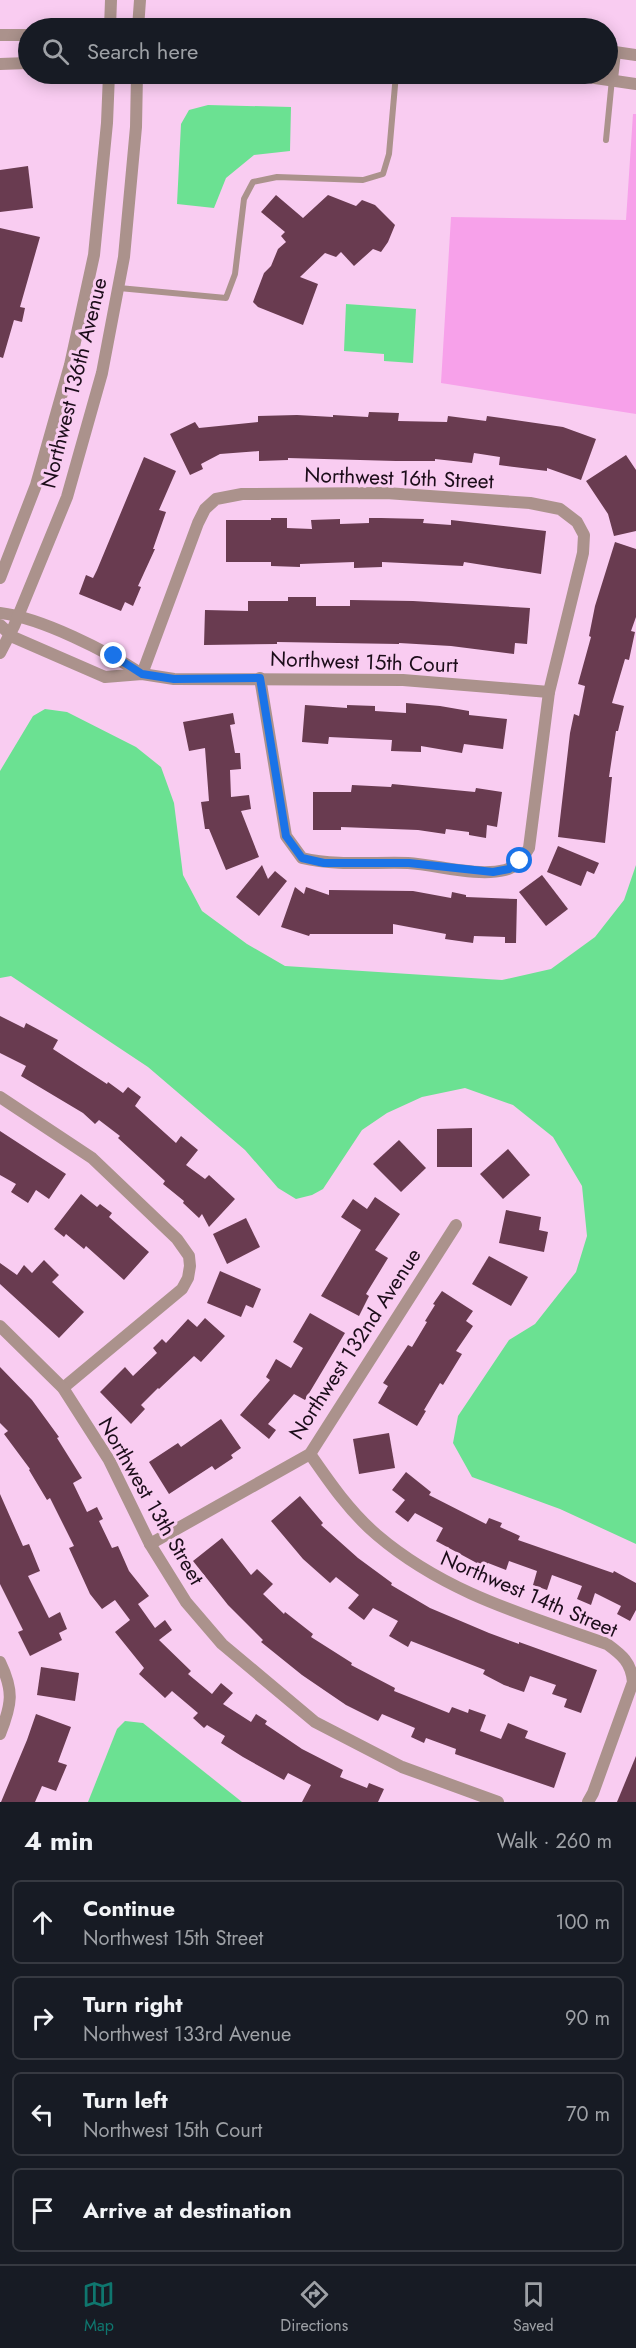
<!DOCTYPE html>
<html lang="en">
<head>
<meta charset="utf-8">
<style>
	body { margin:0; font-family:Jost,sans-serif; background:#20242c; color:#f1f3f6 }
	.stop { position:absolute; width:18px; height:18px; margin:-14px; border:4px solid #1a73e8; border-radius:50%; background:#fff }
	.stop.end { background:#1a73e8; border-color:#fff; box-shadow:0 2px 6px #0008 }
	.list { margin:0; padding:0; list-style:none }
	h2 { display:flex; justify-content:space-between; align-items:center; height:78px; margin:0; padding:0 24px; font-size:26px }
	h2 small { font-size:20px; font-weight:400; color:#9ea1a6 }
	.list li { display:grid; grid-template-columns:39px 1fr auto; gap:18px; align-items:center; box-sizing:border-box; height:84px; margin:0 12px 12px; padding:0 12px; border:2px solid #363941; border-radius:9px }
	.list b { display:block; font-size:22px; white-space:nowrap }
	.list p { margin:0; font-size:20px; white-space:nowrap; color:#9ea1a6 }
	.list em { font-size:20px; font-style:normal; color:#9ea1a6 }
	.icon { flex:none; width:33px; height:33px; fill:none; stroke:currentColor; stroke-width:2; stroke-linecap:round; stroke-linejoin:round }
	.map { position:relative; flex:none; width:636px; height:1802px; overflow:hidden }
	.search { position:absolute; background:#171b24; box-shadow:0 3px 15px #0003; left:18px; right:18px; top:18px; height:66px; display:flex; align-items:center; gap:15px; box-sizing:border-box; padding:0 21px; border-radius:33px; color:#9ea1a6; font-size:22px }
	.sheet { height:462px; background:#171b24 }
	nav { display:flex; justify-content:space-around; align-items:center; box-sizing:border-box; height:84px; border-top:2px solid #363941; background:#171b24; font-size:16px; color:#9ea1a6 }
	nav a { display:grid; justify-items:center; gap:3px }
	nav .on { color:#0f766e }
	.map>svg:first-child { display:block }
	.green { fill:#f7a1ea }
	.water { fill:#6be192 }
	.building { fill:#693b50 }
	.lines { fill:none; stroke-linecap:round; stroke-linejoin:round }
	.service { stroke:#ab928c; stroke-width:6 }
	.minor { stroke:#ab928c; stroke-width:12 }
	.route { stroke:#1a73e8; stroke-width:8 }
	.labels { text-anchor:middle; stroke-width:6; stroke-linejoin:round; paint-order:stroke }
	.street-label { font-size:21px; fill:#1c0d1a; stroke:#f9ccf1 }
</style>
</head>
<body>
<div class="map">
<svg width="636" height="1802" viewBox="0 0 636 1802">
	<rect width="100%" height="100%" fill="#f9ccf1"/>
	<path class="green" d="M633 114H636V414L441 383 451 217 626 220Z"/>
	<g class="water">
		<path d="M208 105 291 107 290 151 254 155 226 178 214 208 177 204 181 124 189 110Z"/>
		<path d="M346 304 416 309 413 363 384 361V354L344 351Z"/>
		<path d="M45 709 67 712 136 747 161 767 174 803 183 875 202 911 247 944 285 966 502 980 551 969 595 937 624 900 636 865V1544L560 1509 472 1477 453 1443 458 1416 509 1340 535 1324 576 1272 587 1236 582 1186 553 1137 513 1105 465 1088 422 1097 387 1113 362 1130 323 1189 312 1195 296 1199 278 1188 245 1150 148 1067 11 976 0 978V771L33 716Z"/>
		<path d="M125 1721 143 1723 242 1802H88L117 1729Z"/>
	</g>
	<g class="building">
		<path d="M28 166 33 208 0 212V170Z"/>
		<path d="M276 195 303 218 328 195 356 206 362 200 375 205 395 225 388 242 381 252 373 249 354 266 341 252 336 257 325 253 300 277 318 284 303 325 258 307 253 302 264 273 271 266 278 249 286 242 281 236 285 232 261 212Z"/>
		<path d="M0 228 40 237 20 307 25 308 22 322 14 320 3 358 0 357Z"/>
		<path d="M369 412 399 413 398 421 447 422 448 416 486 421 487 416 563 427 596 439 581 480 547 468V471L499 465 500 457 474 453 472 463 435 459V461H396L288 458V460L259 461V451L220 454 201 464 203 469 190 475 170 434 195 422 199 428 258 422V416L297 415 333 417V415L368 417Z"/>
		<path d="M626 455 636 470V531L614 536 608 514 586 481Z"/>
		<path d="M144 457 176 471 159 510 166 512 153 549H155L138 586 141 587 133 606 125 602 121 611 79 594 86 575 93 578 97 570Z"/>
		<path d="M271 518H287V528L312 529 311 520 340 519V524L369 523V518H381L424 519 423 523 451 525V520L546 531 541 574 464 562 463 566 382 562V567L354 568V562L300 564V567L271 566V562H226V520H271Z"/>
		<path d="M615 542 636 549V617L631 631 635 632 629 660 625 659 612 703 624 706 618 731H616L609 777H612L605 843 558 837 570 733 574 714 579 716 585 686 578 684 591 637 589 636 595 606Z"/>
		<path d="M288 597H316V606H350V600L413 601 530 608 527 644 515 643 514 654 451 646 399 643V644L277 642V644L204 645 205 610 248 611V601H288Z"/>
		<path d="M406 703 440 706 469 711V715L507 719 503 749 464 744 462 753 421 746V752L391 751 392 740 329 737 328 744 302 742 305 705 347 708V705L375 706V711L406 713Z"/>
		<path d="M233 713 235 724 230 725 235 753H240L241 769 230 770 231 797 249 795 251 809 241 811 259 857 226 870 209 829H205L201 802 209 801 205 748 189 751 183 722Z"/>
		<path d="M392 784 475 792 476 788 502 792 497 827 487 825 486 838 469 835V832L446 829 445 834 418 830 341 827V830H313V792H351L352 785 391 787Z"/>
		<path d="M558 846 599 863 594 874 587 871 581 886 547 872Z"/>
		<path d="M262 865 268 879 275 871 287 881 259 916 236 897Z"/>
		<path d="M542 875 568 909 546 926 519 892Z"/>
		<path d="M295 887 304 894 306 887 329 895V890L413 891 451 898 452 892 466 895V897L517 899 516 943H505V937L474 936 473 943 445 939 446 934 393 924V934H310L309 936 281 927Z"/>
		<path d="M0 1016 24 1028 26 1023 58 1040 53 1049 107 1084 108 1082 123 1093 128 1087 141 1097 135 1106 176 1143 181 1136 198 1150 186 1165 205 1179 209 1175 235 1199 209 1227 202 1214 199 1218 183 1203 184 1201 163 1184 165 1181 118 1138 120 1136 99 1120 95 1124 83 1113 21 1076 26 1066 0 1053Z"/>
		<path d="M472 1128V1167H437V1129Z"/>
		<path d="M0 1131 66 1174 49 1199 36 1190 28 1203 11 1192 16 1184 0 1175Z"/>
		<path d="M399 1140 426 1168 401 1192 373 1164Z"/>
		<path d="M508 1149 530 1175 503 1199 480 1174Z"/>
		<path d="M81 1194 97 1207 100 1204 112 1213 109 1217 149 1252 124 1280 86 1246 84 1249 66 1234 64 1237 54 1229Z"/>
		<path d="M375 1197 400 1214 375 1250 388 1258 366 1294 369 1296 359 1316 321 1296 361 1230 341 1217 353 1199 367 1209Z"/>
		<path d="M506 1210 541 1217 539 1230 548 1232 544 1252 499 1243Z"/>
		<path d="M246 1218 260 1247 227 1264 213 1234Z"/>
		<path d="M489 1256 528 1277 511 1306 472 1284Z"/>
		<path d="M44 1260 59 1275 52 1282 84 1312 59 1338 0 1284V1263L17 1275 24 1265 32 1273Z"/>
		<path d="M220 1271 261 1289 253 1308 246 1305 241 1317 207 1303Z"/>
		<path d="M442 1291 473 1311 466 1321 473 1326 456 1351 462 1354 443 1385 440 1383 424 1410 426 1411 417 1426 378 1403 388 1386 383 1383 408 1345 412 1347 427 1322 425 1321 435 1305 433 1304Z"/>
		<path d="M310 1313 345 1333 305 1400 294 1394 268 1424 276 1430 269 1439 240 1415 270 1380 266 1377 276 1359 291 1368 303 1348 293 1342Z"/>
		<path d="M205 1318 225 1336 201 1362 194 1356 159 1389 158 1388 141 1405 145 1409 131 1424 100 1392 125 1367 133 1376 157 1353 153 1348 162 1339 166 1343 188 1319 197 1327Z"/>
		<path d="M0 1367 32 1400 59 1437 57 1438 82 1478 73 1483 87 1512 97 1507 103 1519 99 1521 112 1548 118 1546 129 1571 149 1596 138 1604 155 1628 165 1620 172 1630 159 1640 191 1671 188 1674 212 1694 221 1683 233 1693 223 1704 251 1722 256 1714 267 1721 265 1724 302 1749 343 1770 340 1777 367 1788 369 1783 384 1789 378 1802H302L311 1785 288 1773 284 1780 243 1757 221 1743 225 1736 207 1725 204 1728 193 1718 198 1713 172 1691 165 1698 139 1674 144 1668 115 1632 130 1620 115 1600 102 1609 90 1594 69 1548 74 1546 50 1498 47 1500 29 1470 30 1469 4 1434 8 1431 0 1423Z"/>
		<path d="M221 1419 241 1448 231 1455 233 1458 215 1470 212 1466 169 1494 149 1462 178 1443 181 1447Z"/>
		<path d="M389 1433 395 1468 359 1474 353 1439Z"/>
		<path d="M406 1472 431 1492 429 1495 486 1524 489 1518 502 1523 500 1527 520 1536 518 1540 613 1573 614 1571 636 1583V1610L630 1621 617 1614 621 1606 595 1593 591 1605 577 1599 582 1586 552 1575 547 1590 533 1585 537 1571 509 1561 506 1570 488 1563 486 1568 436 1541 443 1528 415 1513 408 1522 395 1512 405 1500 392 1490Z"/>
		<path d="M0 1494 23 1546 29 1544 40 1571 28 1576 49 1618 60 1612 67 1629 59 1633 62 1640 30 1656 18 1632 23 1630 0 1584Z"/>
		<path d="M300 1496 323 1523 321 1525 358 1558 392 1583 391 1585 430 1608 489 1633 519 1644V1642L597 1670 581 1713 564 1707 567 1699 552 1694 556 1685 530 1676 524 1692 504 1685 483 1674 485 1670 411 1641 408 1647 389 1636 398 1621 373 1608 364 1620 348 1608 359 1595 336 1577 330 1583 303 1559 271 1521Z"/>
		<path d="M222 1538 251 1575 257 1569 273 1584 263 1594 284 1614 285 1612 313 1634 311 1637 352 1663 351 1665 395 1688 394 1691 449 1713 452 1707 468 1713 469 1709 486 1715 480 1731 501 1739 508 1723 528 1731 525 1738 566 1753 554 1788 455 1754 456 1749 426 1738 424 1743 411 1737 415 1728 382 1714 378 1721 346 1705 302 1675 261 1642 263 1640 228 1605 193 1561Z"/>
		<path d="M41 1667 79 1673 75 1701 37 1695Z"/>
		<path d="M36 1714 71 1727 58 1762 67 1765 56 1791 42 1786 35 1802H1L27 1740Z"/>
		<path d="M636 1756V1802H617Z"/>
	</g>
	<g class="lines">
		<g class="service">
			<path d="M606 140 612 79"/>
			<path d="M119 288 226 298 235 274 244 199 253 182 277 177 363 180 383 174 389 154 396 74"/>
		</g>
		<g class="minor">
			<path d="M110 28 111 0"/>
			<path d="M138 28 140 0"/>
			<path d="M0 35H28"/>
			<path d="M608 51 636 55"/>
			<path d="M0 64 28 63"/>
			<path d="M568 74 636 84"/>
			<path d="M612 79 615 52"/>
			<path d="M0 578 36 485 70 365 94 255 107 123 109 74"/>
			<path d="M0 613C42 618 106 651 142 674"/>
			<path d="M0 625 13 637 105 677 142 674 174 679 403 680 549 692"/>
			<path d="M0 653 14 626 67 497 102 373 124 257 136 127 137 74"/>
			<path d="M142 674 198 523 205 509 216 499 242 494 386 493 530 503 560 509 577 522 584 535 583 553 549 692 529 848C523 858 517 867 505 870 477 877 438 865 408 863 372 862 337 866 302 858L286 836 260 678"/>
			<path d="M0 1097 92 1158 177 1239 189 1256 190 1266 188 1278 182 1289 63 1388"/>
			<path d="M0 1326 63 1388 109 1460 150 1544 186 1602 222 1644 315 1722 402 1767 498 1802"/>
			<path d="M310 1454C330 1483 350 1512 377 1535 445 1593 525 1615 607 1644 622 1655 631 1662 633 1682L593 1793 588 1802"/>
			<path d="M150 1544 310 1454 456 1225"/>
			<path d="M0 1662C14 1691 12 1704 0 1734"/>
		</g>
	</g>
	<g class="lines">
		<path class="route" d="M114 656 142 674 174 679 260 678 286 836 302 858 324 863H409L493 872 509 869 520 861"/>
	</g>
	<g class="labels">
		<g class="street-label">
			<text transform="translate(74 383) rotate(-76)" y="7">Northwest 136th Avenue</text>
			<text transform="translate(399 478) rotate(2)" y="7">Northwest 16th Street</text>
			<text transform="translate(364 662) rotate(2)" y="7">Northwest 15th Court</text>
			<text transform="translate(355 1344) rotate(-57)" y="7">Northwest 132nd Avenue</text>
			<text transform="translate(151 1501) rotate(60)" y="7">Northwest 13th Street</text>
			<text transform="translate(529 1594) rotate(23)" y="7">Northwest 14th Street</text>
		</g>
	</g>
</svg>
<div class="stop" style="left:520px;top:861px"></div>
<div class="stop end" style="left:114px;top:656px"></div>
<div class="search"><svg class="icon" aria-label="search" viewBox="0 0 24 24"><circle cx="10" cy="10" r="6"/><path d="M15 15l6 6"/></svg>Search here</div>
</div>
<section class="sheet">
<h2>4 min<small>Walk · 260 m</small></h2>
<ul class="list">
<li><svg class="icon" aria-label="ahead" viewBox="0 0 24 24"><path d="M12 20V5M6 11l6-6 6 6"/></svg><div><b>Continue</b><p>Northwest 15th Street</p></div><em>100 m</em></li>
<li><svg class="icon" aria-label="right" viewBox="0 0 24 24"><path d="M7 20v-9h11M14 6l5 5-5 5"/></svg><div><b>Turn right</b><p>Northwest 133rd Avenue</p></div><em>90 m</em></li>
<li><svg class="icon" aria-label="left" viewBox="0 0 24 24"><path d="M17 20v-9H6M10 6l-5 5 5 5"/></svg><div><b>Turn left</b><p>Northwest 15th Court</p></div><em>70 m</em></li>
<li><svg class="icon" aria-label="arrive" viewBox="0 0 24 24"><path d="M6 21V4h12l-3 4 3 4H6"/></svg><div><b>Arrive at destination</b></div></li>
</ul>
</section>
<nav>
<a class="on"><svg class="icon" aria-label="map" viewBox="0 0 24 24"><path d="M3 6l6-2 6 2 6-2v14l-6 2-6-2-6 2zM9 4v14M15 6v14"/></svg>Map</a>
<a><svg class="icon" aria-label="directions" viewBox="0 0 24 24"><path d="M12 3l9 9-9 9-9-9zM9 14v-3h6M13 9l2 2-2 2"/></svg>Directions</a>
<a><svg class="icon" aria-label="saved" viewBox="0 0 24 24"><path d="M7 4h10v16l-5-4-5 4z"/></svg>Saved</a>
</nav>
</body>
</html>
